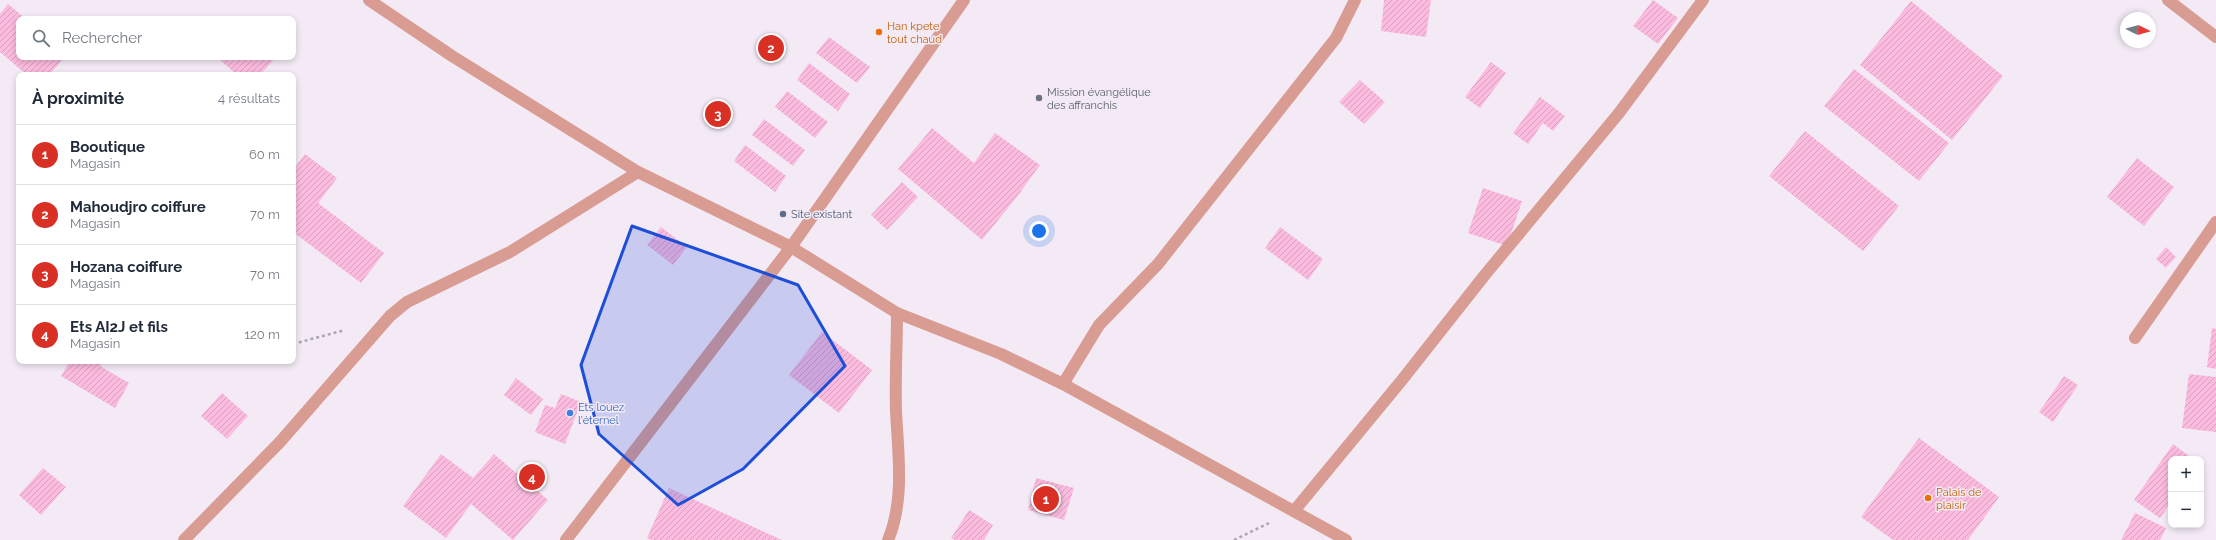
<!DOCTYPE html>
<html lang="fr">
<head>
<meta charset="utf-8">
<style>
	body { margin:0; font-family:Raleway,sans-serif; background:#f2f2f3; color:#1f2937 }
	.controls { position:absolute; right:12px; bottom:12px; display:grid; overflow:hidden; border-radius:8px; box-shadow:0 2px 6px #0003 }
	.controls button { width:36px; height:36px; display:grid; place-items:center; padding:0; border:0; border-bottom:1px solid #e0e1e3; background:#fff; color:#1f2937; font:20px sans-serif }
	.compass { position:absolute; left:2120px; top:12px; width:36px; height:36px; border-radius:50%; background:#fff; box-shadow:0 2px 6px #0003; rotate:95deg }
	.you { position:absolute; left:1039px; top:231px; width:14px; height:14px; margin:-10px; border:3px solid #fff; border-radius:50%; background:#1a73e8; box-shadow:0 0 0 6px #1a73e833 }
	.badge { display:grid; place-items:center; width:26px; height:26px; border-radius:50%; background:#d93025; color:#fff; font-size:13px; font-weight:700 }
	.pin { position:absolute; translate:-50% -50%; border:2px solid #fff; box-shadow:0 1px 4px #0006 }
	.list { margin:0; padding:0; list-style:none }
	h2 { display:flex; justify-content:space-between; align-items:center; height:52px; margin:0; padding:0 16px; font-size:17px }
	h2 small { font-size:13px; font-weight:400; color:#747a83 }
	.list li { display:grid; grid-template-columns:26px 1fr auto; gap:12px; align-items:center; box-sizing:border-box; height:60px; padding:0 16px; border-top:1px solid #e0e1e3 }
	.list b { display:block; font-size:15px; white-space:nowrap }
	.list p { margin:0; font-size:13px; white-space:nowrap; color:#747a83 }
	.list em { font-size:13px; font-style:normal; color:#747a83 }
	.icon { flex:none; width:22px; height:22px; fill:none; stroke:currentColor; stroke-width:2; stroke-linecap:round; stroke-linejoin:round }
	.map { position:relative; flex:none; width:2216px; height:540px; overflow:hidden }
	.search { position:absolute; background:#fff; box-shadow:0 2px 6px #0003; left:16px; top:16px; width:280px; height:44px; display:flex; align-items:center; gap:10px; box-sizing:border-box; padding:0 14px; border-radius:8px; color:#747a83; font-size:15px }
	.panel { position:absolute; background:#fff; box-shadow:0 2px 6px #0003; left:16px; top:72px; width:280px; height:292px; border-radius:8px }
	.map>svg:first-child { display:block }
	.building { fill:url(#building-hatch) }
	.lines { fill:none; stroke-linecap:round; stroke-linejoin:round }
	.path { stroke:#ada6af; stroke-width:2.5; stroke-dasharray:3 3; stroke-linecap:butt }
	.street { stroke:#d99c92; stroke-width:12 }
	.marked { fill:#1d4ed8; fill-opacity:0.2; stroke:#1d4ed8; stroke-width:3; stroke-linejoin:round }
	.food-dot { fill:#e8710a; stroke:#f3eaf6; stroke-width:1.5 }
	.worship-dot { fill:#6b7280; stroke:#f3eaf6; stroke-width:1.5 }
	.service-dot { fill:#5c6f8a; stroke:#f3eaf6; stroke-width:1.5 }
	.shop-dot { fill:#3f7fe0; stroke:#f3eaf6; stroke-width:1.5 }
	.labels { text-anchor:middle; stroke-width:3; stroke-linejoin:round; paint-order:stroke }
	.food-label { font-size:11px; fill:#c56008; stroke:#f3eaf6; text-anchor:start }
	.worship-label { font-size:11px; fill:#5b616d; stroke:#f3eaf6; text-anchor:start }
	.service-label { font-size:11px; fill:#4e5e75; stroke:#f3eaf6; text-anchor:start }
	.shop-label { font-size:11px; fill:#366cbe; stroke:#f3eaf6; text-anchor:start }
</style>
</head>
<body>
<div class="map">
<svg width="2216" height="540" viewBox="0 0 2216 540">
	<defs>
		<pattern id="building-hatch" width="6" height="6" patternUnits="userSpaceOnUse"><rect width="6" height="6" fill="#fbbbde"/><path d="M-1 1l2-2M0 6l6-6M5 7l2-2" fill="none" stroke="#d7a0be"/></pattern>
	</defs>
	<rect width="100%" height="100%" fill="#f3eaf6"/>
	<g class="building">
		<path d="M1384 0H1431L1426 37 1381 31Z"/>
		<path d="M1653 0 1678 18 1658 44 1633 26Z"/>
		<path d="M1911 1 2003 76 1952 140 1860 65Z"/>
		<path d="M8 4 26 19H19V57H65L49 75H27L0 52V14Z"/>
		<path d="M829 37 870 67 857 83 816 53Z"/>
		<path d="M217 57H276L260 75H237Z"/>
		<path d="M1491 62 1506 73 1480 108 1465 97Z"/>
		<path d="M809 63 850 94 838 111 797 80Z"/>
		<path d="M1854 69 1949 143 1919 181 1824 106Z"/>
		<path d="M1360 80 1385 102 1364 124 1339 102Z"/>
		<path d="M787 91 828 122 815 138 775 107Z"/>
		<path d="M1540 97 1565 116 1553 131 1543 123 1528 144 1513 133Z"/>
		<path d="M764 119 805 150 793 166 752 135Z"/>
		<path d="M932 128 974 163 995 133 1040 165 1016 198 982 240 898 169Z"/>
		<path d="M1805 131 1899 206 1863 251 1769 176Z"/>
		<path d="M745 145 786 176 775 192 734 161Z"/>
		<path d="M305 154 337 178 318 203 384 253 361 283 293 232V170Z"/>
		<path d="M2137 158 2174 187 2144 226 2107 197Z"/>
		<path d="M902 182 918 197 887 230 871 215Z"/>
		<path d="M1483 188 1522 201 1507 246 1468 233Z"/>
		<path d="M661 227 687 247 673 265 647 245Z"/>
		<path d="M1280 227 1323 259 1308 280 1265 248Z"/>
		<path d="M2166 247 2176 257 2166 268 2156 259Z"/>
		<path d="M2212 328 2216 329V369L2207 367Z"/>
		<path d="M822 332 872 370 839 413 789 375Z"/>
		<path d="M70 361H103L100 366 129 383 115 408 61 376Z"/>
		<path d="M2189 374 2216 377V432L2182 428Z"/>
		<path d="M2064 376 2078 385 2053 422 2039 412Z"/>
		<path d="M516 378 543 399 531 415 504 395Z"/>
		<path d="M222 393 248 416 227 439 201 416Z"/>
		<path d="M561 394 581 402 565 444 535 432 545 405 555 408Z"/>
		<path d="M1919 438 1999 497 1968 540H1893L1861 517Z"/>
		<path d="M2173 444 2193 459H2171V502L2160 518 2134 500Z"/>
		<path d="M441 454 473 478 494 454 548 500 513 540 471 504 446 538 403 506Z"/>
		<path d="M43 468 66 487 41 515 19 495Z"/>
		<path d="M1036 478 1074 488 1064 520 1028 510Z"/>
		<path d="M669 488 782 540H651L647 538Z"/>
		<path d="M969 510 993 525 984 540H955L951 538Z"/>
		<path d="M2135 513 2166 528 2160 540H2121Z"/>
	</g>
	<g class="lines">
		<g class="path">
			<path d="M293 344 345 330"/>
			<path d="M1234 540 1269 523"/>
		</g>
		<g class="street">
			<path d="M369 0 452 56 638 172 791 247 897 313 1001 354 1063 384 1346 540"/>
			<path d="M2168 0 2216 37"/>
			<path d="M2135 338 2216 222"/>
			<path d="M1063 384 1099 325 1158 264 1336 38 1355 0"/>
			<path d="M1294 511 1402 380 1484 276 1619 113 1703 0"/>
			<path d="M184 540 280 442 390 316 407 302 510 252 638 172"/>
			<path d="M566 540 791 247 964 0"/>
			<path d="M888 540C905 500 898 453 896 411 895 378 897 346 897 313"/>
		</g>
	</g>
	<path class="marked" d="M632 226 798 285 845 366 743 469 678 505 599 434 581 365Z"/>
	<g class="food-dot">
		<circle cx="879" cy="32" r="4"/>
		<circle cx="1928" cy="498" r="4"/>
	</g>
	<circle class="worship-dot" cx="1039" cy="98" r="4"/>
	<circle class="service-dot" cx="783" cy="214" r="4"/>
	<circle class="shop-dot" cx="570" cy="413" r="4"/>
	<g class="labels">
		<g class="food-label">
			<text x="887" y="30">Han kpete<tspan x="887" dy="13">tout chaud</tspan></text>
			<text x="1936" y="496">Palais de<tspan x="1936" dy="13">plaisir</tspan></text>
		</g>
		<g class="worship-label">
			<text x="1047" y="96">Mission évangélique<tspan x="1047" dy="13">des affranchis</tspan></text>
		</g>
		<g class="service-label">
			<text x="791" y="218">Site existant</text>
		</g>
		<g class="shop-label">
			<text x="578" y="411">Ets louez<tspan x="578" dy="13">l'éternel</tspan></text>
		</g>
	</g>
</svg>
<div class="controls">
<button>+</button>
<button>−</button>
</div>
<svg class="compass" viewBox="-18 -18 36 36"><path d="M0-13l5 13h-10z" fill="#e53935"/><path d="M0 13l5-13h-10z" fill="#747a83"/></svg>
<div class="you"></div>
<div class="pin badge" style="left:1046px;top:499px">1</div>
<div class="pin badge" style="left:771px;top:48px">2</div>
<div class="pin badge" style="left:718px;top:114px">3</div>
<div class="pin badge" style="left:532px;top:477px">4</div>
<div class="search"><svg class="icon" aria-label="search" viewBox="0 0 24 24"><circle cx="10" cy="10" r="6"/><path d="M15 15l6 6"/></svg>Rechercher</div>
<section class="panel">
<h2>À proximité<small>4 résultats</small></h2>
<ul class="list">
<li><span class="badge">1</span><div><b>Booutique</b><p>Magasin</p></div><em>60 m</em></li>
<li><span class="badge">2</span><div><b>Mahoudjro coiffure</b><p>Magasin</p></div><em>70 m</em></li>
<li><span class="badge">3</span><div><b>Hozana coiffure</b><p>Magasin</p></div><em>70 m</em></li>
<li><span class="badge">4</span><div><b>Ets AI2J et fils</b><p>Magasin</p></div><em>120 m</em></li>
</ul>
</section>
</div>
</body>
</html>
